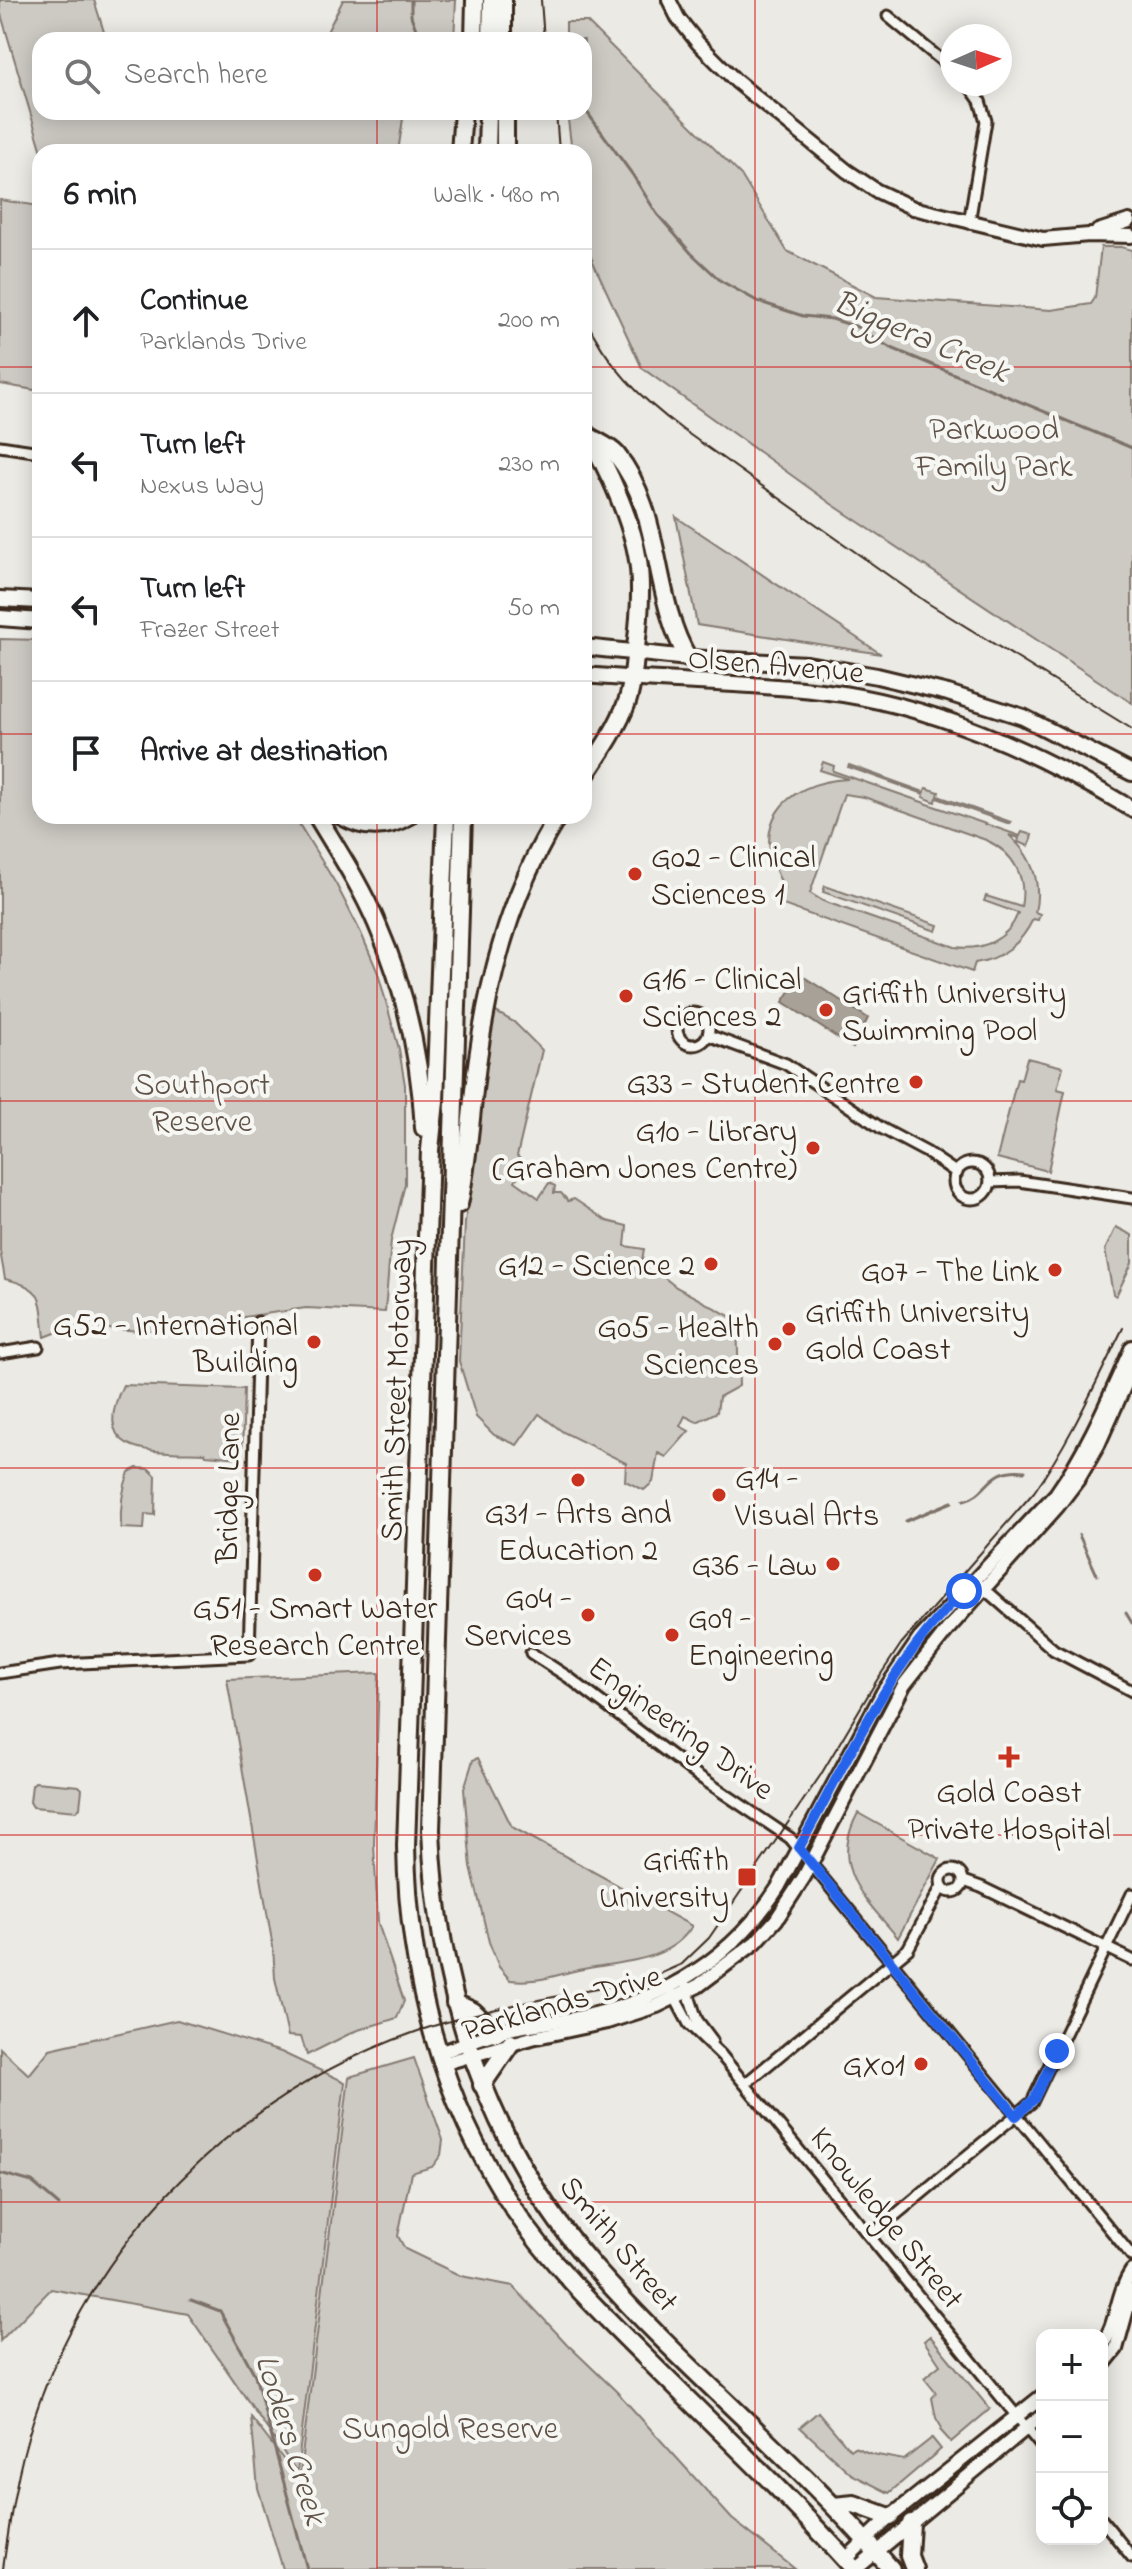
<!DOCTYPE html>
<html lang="en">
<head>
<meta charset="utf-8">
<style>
	body { margin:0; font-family:"Indie Flower",sans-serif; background:#f6f6f6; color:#202124 }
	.controls { position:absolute; right:24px; bottom:24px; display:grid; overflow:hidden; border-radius:16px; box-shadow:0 4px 20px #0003 }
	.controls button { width:72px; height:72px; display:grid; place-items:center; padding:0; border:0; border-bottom:2px solid #e0e0e0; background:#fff; color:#202124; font:40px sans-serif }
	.compass { position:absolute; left:940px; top:24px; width:72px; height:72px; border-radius:50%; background:#fff; box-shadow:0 4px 20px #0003; rotate:87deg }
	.stop { position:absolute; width:24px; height:24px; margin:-18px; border:6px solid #2563eb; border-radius:50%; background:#fff }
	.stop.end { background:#2563eb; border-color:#fff; box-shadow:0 2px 8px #0008 }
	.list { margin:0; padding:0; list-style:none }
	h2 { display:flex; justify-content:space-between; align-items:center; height:104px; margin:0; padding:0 32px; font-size:34px }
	h2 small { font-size:26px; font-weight:400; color:#757577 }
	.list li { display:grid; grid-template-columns:52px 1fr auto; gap:24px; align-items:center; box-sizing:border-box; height:144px; padding:0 32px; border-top:2px solid #e0e0e0 }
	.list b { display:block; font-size:30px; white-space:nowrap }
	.list p { margin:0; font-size:26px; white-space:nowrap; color:#757577 }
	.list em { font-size:26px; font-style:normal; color:#757577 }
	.icon { flex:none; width:44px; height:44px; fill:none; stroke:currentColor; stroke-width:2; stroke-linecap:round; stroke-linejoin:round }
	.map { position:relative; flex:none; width:1132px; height:2569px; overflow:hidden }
	.search { position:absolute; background:#fff; box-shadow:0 4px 20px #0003; left:32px; top:32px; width:560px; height:88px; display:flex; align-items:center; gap:20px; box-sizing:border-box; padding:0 28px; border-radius:24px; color:#757577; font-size:30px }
	.panel { position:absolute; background:#fff; box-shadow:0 4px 20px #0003; left:32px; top:144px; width:560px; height:680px; border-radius:24px }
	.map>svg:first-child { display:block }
	.green { fill:#cdcac4; stroke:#847a71; stroke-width:2; fill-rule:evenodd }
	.water { fill:#a8a198; stroke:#7c7167; stroke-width:2 }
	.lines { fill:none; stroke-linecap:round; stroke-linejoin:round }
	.stream { stroke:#7c7167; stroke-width:3 }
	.street-casing { stroke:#3b2a1e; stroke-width:15 }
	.secondary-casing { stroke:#3b2a1e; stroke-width:18 }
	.primary-casing { stroke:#3b2a1e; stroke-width:20 }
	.highway-casing { stroke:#3b2a1e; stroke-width:22 }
	.street { stroke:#f6f6f2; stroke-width:9 }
	.secondary { stroke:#f6f6f2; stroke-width:12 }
	.primary { stroke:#f6f6f2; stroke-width:14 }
	.highway { stroke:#f6f6f2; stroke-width:16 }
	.tram { stroke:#3b2a1e; stroke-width:2 }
	.route { stroke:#2563eb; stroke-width:10 }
	.grid { fill:none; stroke:#d62828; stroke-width:2; stroke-opacity:0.55 }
	.poi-dot { fill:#c8321e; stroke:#f6f6f2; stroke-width:3 }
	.labels { text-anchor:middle; stroke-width:8; stroke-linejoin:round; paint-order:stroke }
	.park-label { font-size:32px; fill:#605248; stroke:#f6f6f2 }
	.street-label { font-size:32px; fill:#3b2a1e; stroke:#f6f6f2 }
	.poi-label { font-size:32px; fill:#3b2a1e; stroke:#f6f6f2; text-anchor:end }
	.water-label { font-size:34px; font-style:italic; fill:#615449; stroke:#f6f6f2 }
</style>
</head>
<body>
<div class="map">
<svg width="1132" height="2569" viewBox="0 0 1132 2569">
	<rect width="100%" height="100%" fill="#ebeae5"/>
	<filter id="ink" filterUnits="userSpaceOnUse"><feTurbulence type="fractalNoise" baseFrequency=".0125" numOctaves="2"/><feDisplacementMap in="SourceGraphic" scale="16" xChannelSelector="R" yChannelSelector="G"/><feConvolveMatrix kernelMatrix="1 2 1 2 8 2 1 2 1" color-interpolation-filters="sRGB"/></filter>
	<g filter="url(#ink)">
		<g class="green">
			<path d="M0 0H94L105 35 144 40H40V112H404L398 152H42L0 11Z"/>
			<path d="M343 0H456L454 40H323Z"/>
			<path d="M566 22H587L741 175 787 251 876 297 1051 310 1091 304 1095 298 1101 247H1121L1132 250V703L833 505 642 368 588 251 584 228V152H572L567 112H584V40H566Z"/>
			<path d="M0 200 40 206V391L0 384Z"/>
			<path d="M676 517 881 654 697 625Z"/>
			<path d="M0 639 40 640V816H294L336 884 361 933 378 973 399 1049 405 1085V1184L391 1240 385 1312 306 1308 146 1331 70 1327 45 1337C40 1300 46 1288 5 1279L0 1251Z"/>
			<path d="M823 762 834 766 833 771 1020 836 1022 832 1032 835 1029 846 1018 842 1019 838 1009 835C1032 856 1042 881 1035 912L1040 914 1038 920 1033 919C1022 943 1002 959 975 963L972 972 780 904 785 888C747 828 781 782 848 779L820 770ZM844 794 864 797 986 840C1014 853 1027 877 1021 907L986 896 984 901 1018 913C1008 940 982 951 955 947L823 901 810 893Z"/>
			<path d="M849 765 924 792 926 788 939 792 938 796 1011 822 1010 824 937 798 935 802 923 797 924 794 848 767Z"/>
			<path d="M825 886 938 925 936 931 823 892Z"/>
			<path d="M494 1011 514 1022 542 1050 517 1156 524 1163 521 1166 523 1169 515 1181 539 1198 549 1183 555 1186 554 1193H561L568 1201 574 1199 607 1221 627 1226 625 1246 644 1249 642 1260 676 1287 737 1320 739 1386 719 1397 717 1412 697 1422 685 1416 680 1426 689 1431 666 1457 658 1453 653 1482 644 1490 625 1481 626 1463 563 1432 539 1414 517 1445 494 1435 476 1417 459 1361 465 1223 481 1082Z"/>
			<path d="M1027 1058 1063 1067 1057 1089 1065 1091 1048 1171 997 1158 1017 1079 1021 1080Z"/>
			<path d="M1116 1227 1132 1235V1263L1116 1296 1113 1294 1105 1250Z"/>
			<path d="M123 1385 244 1389 242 1458 206 1455 205 1453C157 1451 87 1459 123 1385Z"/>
			<path d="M137 1468 149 1469 156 1476 155 1515 145 1514 144 1529 121 1528C120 1509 122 1490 129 1472Z"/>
			<path d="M379 1673 374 1844 378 1923 404 2001 397 2018 355 2031 307 2055 301 2037 288 2036 275 1978 273 1947 227 1679Z"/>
			<path d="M478 1758 512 1827 692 1926C669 1964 617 1961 578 1970 553 1976 537 1983 510 1980L499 1967 489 1942 471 1867 464 1789 473 1760Z"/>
			<path d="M35 1782 79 1786 82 1789 80 1807 77 1811 33 1807 30 1802 32 1785Z"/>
			<path d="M858 1813 940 1859 898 1938C865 1898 828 1868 858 1813Z"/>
			<path d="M177 2020 281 2052 345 2082 297 2472 188 2314 51 2289 0 2341V2048L29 2075 50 2049Z"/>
			<path d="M414 2058 443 2140 441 2155 432 2167 411 2173 398 2236 405 2249 461 2276 513 2286 567 2344 617 2392 732 2519 795 2569H283L258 2488 251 2417 299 2480 349 2077Z"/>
			<path d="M930 2336 990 2409 951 2442 940 2430 942 2428 936 2418 932 2398 936 2393 924 2378 940 2365 924 2341Z"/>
			<path d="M818 2412 850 2450 854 2447 872 2454 904 2460 932 2438 941 2449 889 2493 851 2474 800 2427Z"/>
		</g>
		<path class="water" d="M801 975 868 1018 853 1048 783 1002Z"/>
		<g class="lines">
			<g class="stream">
				<path d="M411 0V16L420 40"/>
				<path d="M584 108 632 174 657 214 691 253 721 281 757 301 803 316 832 319 857 327 889 347 1132 448"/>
				<path d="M964 1500C989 1495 988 1466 1025 1471"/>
				<path d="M906 1521 952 1502"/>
				<path d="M1079 1535 1097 1575"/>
				<path d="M1126 1613 1132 1623"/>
				<path d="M0 2173 32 2182 59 2205"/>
				<path d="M191 2300 220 2311 255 2375 307 2569"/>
			</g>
			<defs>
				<g id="street">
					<path d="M888 16 952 69"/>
					<path d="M968 84 980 101 986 121 969 223"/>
					<path d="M0 446 40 452"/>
					<circle cx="693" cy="1029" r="16"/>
					<path d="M708 1035 786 1064 881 1128 926 1152 957 1173"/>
					<circle cx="972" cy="1181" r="18"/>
					<path d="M990 1182 1019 1181 1132 1198"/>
					<path d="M0 1353 38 1347"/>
					<path d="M980 1585 1054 1650 1132 1691"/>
					<path d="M531 1653 568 1677 697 1775 790 1838 1132 2256"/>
					<path d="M0 1673 60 1664 249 1655 258 1322"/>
					<circle cx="952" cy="1881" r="11"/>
					<path d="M964 1881 981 1887 1132 1960"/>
					<path d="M686 1986 697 2020 712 2040"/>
					<path d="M673 1994 689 2024 721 2055 1042 2447"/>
					<path d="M745 2084 908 1949 942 1886"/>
					<path d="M870 2236 1032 2102 1132 1894"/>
					<path d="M1102 2520 1132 2557"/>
				</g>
				<g id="secondary">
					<path d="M669 0 678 18 698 43 736 81 847 171 877 191 913 208 1043 239 1089 235 1131 236"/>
					<path d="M1098 231 1129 221"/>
					<path d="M439 2053C464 2044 488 2034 514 2028 536 2023 559 2022 581 2017 664 2000 733 1958 779 1886L883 1692 920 1638 1056 1494C1088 1449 1109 1398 1132 1347"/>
					<path d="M442 2064 532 2038 607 2022 657 2006 698 1986 756 1942 776 1920 804 1877 904 1685 948 1629 1057 1507 1079 1478 1098 1445 1132 1369"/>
					<path d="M1102 2345C1118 2323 1116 2294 1132 2271"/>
					<path d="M1102 2366 1116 2349 1132 2291"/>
					<path d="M845 2560 890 2517 1042 2396"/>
					<path d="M856 2569 1042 2415"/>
				</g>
				<g id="primary">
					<path d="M0 599 40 601"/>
					<path d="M0 618 40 621"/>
					<path d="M584 647 688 658 807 664 877 676 948 693 1023 717 1132 773"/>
					<path d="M584 675C663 682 743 682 821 691 932 704 1037 752 1132 809"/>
				</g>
				<g id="highway">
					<path d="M503 0V40"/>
					<path d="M474 40 475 0"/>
					<path d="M491 40 492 0"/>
					<path d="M505 112V152"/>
					<path d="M460 152 463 112"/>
					<path d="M487 152 488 112"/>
					<path d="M584 431C596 445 603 463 611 479 641 545 645 576 636 647 634 665 633 685 627 702 617 729 600 753 584 777"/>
					<path d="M590 437C598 442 610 447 616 454 663 511 652 598 688 658"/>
					<path d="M317 816C338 851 361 886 377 924 406 990 420 1056 424 1128"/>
					<path d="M342 816C364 829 386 829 408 816"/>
					<path d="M446 816 435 1101 430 1150 406 1846C408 1974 441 2100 513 2208 550 2263 598 2310 645 2357 715 2427 788 2495 854 2569"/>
					<path d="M463 816 431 1830C437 1989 487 2144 593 2266 686 2372 799 2461 891 2569"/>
					<path d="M459 1204C469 1157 471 1107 478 1058 489 975 513 888 558 816"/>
					<path d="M455 2003 473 2011 496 2033"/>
					<path d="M482 2085 511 2043"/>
					<path d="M834 2506 854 2504 890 2517"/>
					<path d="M911 2523 909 2556 914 2569"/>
				</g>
			</defs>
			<use href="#street" class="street-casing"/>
			<use href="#secondary" class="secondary-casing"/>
			<use href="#primary" class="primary-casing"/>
			<use href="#highway" class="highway-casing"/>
			<use href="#street" class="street"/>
			<use href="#secondary" class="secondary"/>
			<use href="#primary" class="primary"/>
			<use href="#highway" class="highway"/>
			<g class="tram">
				<path d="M541 0 544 40"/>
				<path d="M556 112 559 152"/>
				<path d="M584 315C606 365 640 398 683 430L926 602 1132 729"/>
				<path d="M3 2569C10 2519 17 2469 33 2421 93 2238 236 2094 418 2031 493 2005 570 1995 648 1979L682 1964 709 1938 820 1776 877 1680 901 1644 1034 1492C1070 1441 1095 1384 1123 1328"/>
			</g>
		</g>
	</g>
	<g class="lines" filter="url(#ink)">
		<path class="route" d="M964 1591C889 1663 849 1758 799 1848L1016 2116 1034 2099 1057 2051"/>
	</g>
	<path class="grid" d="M377 0V40M755 0V2569M377 112V152M0 367H40M584 367H1132M0 734H40M584 734H1132M377 816V2569M0 1101H1132M0 1468H1132M0 1835H1132M0 2202H1132"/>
	<g class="poi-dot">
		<circle cx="635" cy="874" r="8"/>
		<circle cx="626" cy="996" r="8"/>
		<circle cx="826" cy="1010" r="8"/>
		<circle cx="916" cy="1082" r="8"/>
		<circle cx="813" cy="1148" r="8"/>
		<circle cx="711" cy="1264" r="8"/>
		<circle cx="1055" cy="1270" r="8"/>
		<circle cx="789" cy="1329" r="8"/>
		<circle cx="314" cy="1342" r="8"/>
		<circle cx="775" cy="1344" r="8"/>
		<circle cx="578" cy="1480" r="8"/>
		<circle cx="719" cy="1495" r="8"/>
		<circle cx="833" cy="1564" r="8"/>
		<circle cx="315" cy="1575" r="8"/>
		<circle cx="588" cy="1615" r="8"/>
		<circle cx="672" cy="1635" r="8"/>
		<path d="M1005 1745h8v8h8v8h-8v8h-8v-8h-8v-8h8z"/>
		<rect x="737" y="1867" width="20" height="20" rx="4"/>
		<circle cx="921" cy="2064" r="8"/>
	</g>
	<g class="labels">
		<g class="park-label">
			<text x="994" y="439">Parkwood<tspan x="994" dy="37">Family Park</tspan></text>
			<text x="202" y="1094">Southport<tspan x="202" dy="37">Reserve</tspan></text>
			<text x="450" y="2438">Sungold Reserve</text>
		</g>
		<g class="street-label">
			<text transform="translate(776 664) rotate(5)" y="11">Olsen Avenue</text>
			<text transform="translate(395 1390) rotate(-88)" y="11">Smith Street Motorway</text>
			<text transform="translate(227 1488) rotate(-89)" y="11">Bridge Lane</text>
			<text transform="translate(682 1727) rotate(36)" y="11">Engineering Drive</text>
			<text transform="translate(561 2002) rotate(-16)" y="11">Parklands Drive</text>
			<text transform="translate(888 2217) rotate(51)" y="11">Knowledge Street</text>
			<text transform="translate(620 2243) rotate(50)" y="11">Smith Street</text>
		</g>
		<g class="poi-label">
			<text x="651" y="867" text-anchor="start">G02 - Clinical<tspan x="651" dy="37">Sciences 1</tspan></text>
			<text x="642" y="989" text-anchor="start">G16 - Clinical<tspan x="642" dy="37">Sciences 2</tspan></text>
			<text x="842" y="1003" text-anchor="start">Griffith University<tspan x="842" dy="37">Swimming Pool</tspan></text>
			<text x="900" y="1093">G33 - Student Centre</text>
			<text x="797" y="1141">G10 - Library<tspan x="797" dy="37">(Graham Jones Centre)</tspan></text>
			<text x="695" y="1275">G12 - Science 2</text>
			<text x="1039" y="1281">G07 - The Link</text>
			<text x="805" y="1322" text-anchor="start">Griffith University<tspan x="805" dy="37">Gold Coast</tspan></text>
			<text x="298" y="1335">G52 - International<tspan x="298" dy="37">Building</tspan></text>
			<text x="759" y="1337">G05 - Health<tspan x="759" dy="37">Sciences</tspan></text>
			<text x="735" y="1488" text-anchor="start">G14 -<tspan x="735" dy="37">Visual Arts</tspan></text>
			<text x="578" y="1523" text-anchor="middle">G31 - Arts and<tspan x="578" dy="37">Education 2</tspan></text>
			<text x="817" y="1575">G36 - Law</text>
			<text x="572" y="1608">G04 -<tspan x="572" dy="37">Services</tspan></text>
			<text x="315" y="1618" text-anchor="middle">G51 - Smart Water<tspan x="315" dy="37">Research Centre</tspan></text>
			<text x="688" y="1628" text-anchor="start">G09 -<tspan x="688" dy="37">Engineering</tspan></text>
			<text x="1009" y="1802" text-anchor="middle">Gold Coast<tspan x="1009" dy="37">Private Hospital</tspan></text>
			<text x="729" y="1870">Griffith<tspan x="729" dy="37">University</tspan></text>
			<text x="905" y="2075">GX01</text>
		</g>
		<g class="water-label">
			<text transform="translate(922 335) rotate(23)" y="12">Biggera Creek</text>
			<text transform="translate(293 2439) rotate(73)" y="12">Loders Creek</text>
		</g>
	</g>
</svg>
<div class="controls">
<button>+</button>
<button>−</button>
<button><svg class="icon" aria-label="locate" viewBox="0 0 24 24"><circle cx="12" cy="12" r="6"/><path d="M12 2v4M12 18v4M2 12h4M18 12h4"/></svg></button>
</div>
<svg class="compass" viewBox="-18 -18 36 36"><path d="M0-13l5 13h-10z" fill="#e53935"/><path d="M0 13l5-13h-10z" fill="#757577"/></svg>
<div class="stop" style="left:964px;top:1591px"></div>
<div class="stop end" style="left:1057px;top:2051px"></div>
<div class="search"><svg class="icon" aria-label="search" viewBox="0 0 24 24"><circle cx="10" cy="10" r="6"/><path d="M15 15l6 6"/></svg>Search here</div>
<section class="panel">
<h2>6 min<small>Walk · 480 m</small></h2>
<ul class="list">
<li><svg class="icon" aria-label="ahead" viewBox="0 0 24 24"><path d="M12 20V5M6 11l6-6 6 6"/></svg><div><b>Continue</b><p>Parklands Drive</p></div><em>200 m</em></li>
<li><svg class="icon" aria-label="left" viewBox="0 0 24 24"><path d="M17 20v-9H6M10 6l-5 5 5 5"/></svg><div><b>Turn left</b><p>Nexus Way</p></div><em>230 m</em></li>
<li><svg class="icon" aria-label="left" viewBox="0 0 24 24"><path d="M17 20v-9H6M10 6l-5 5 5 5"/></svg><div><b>Turn left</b><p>Frazer Street</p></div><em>50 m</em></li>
<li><svg class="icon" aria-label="arrive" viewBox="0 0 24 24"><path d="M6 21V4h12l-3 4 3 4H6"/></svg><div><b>Arrive at destination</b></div></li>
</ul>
</section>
</div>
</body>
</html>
